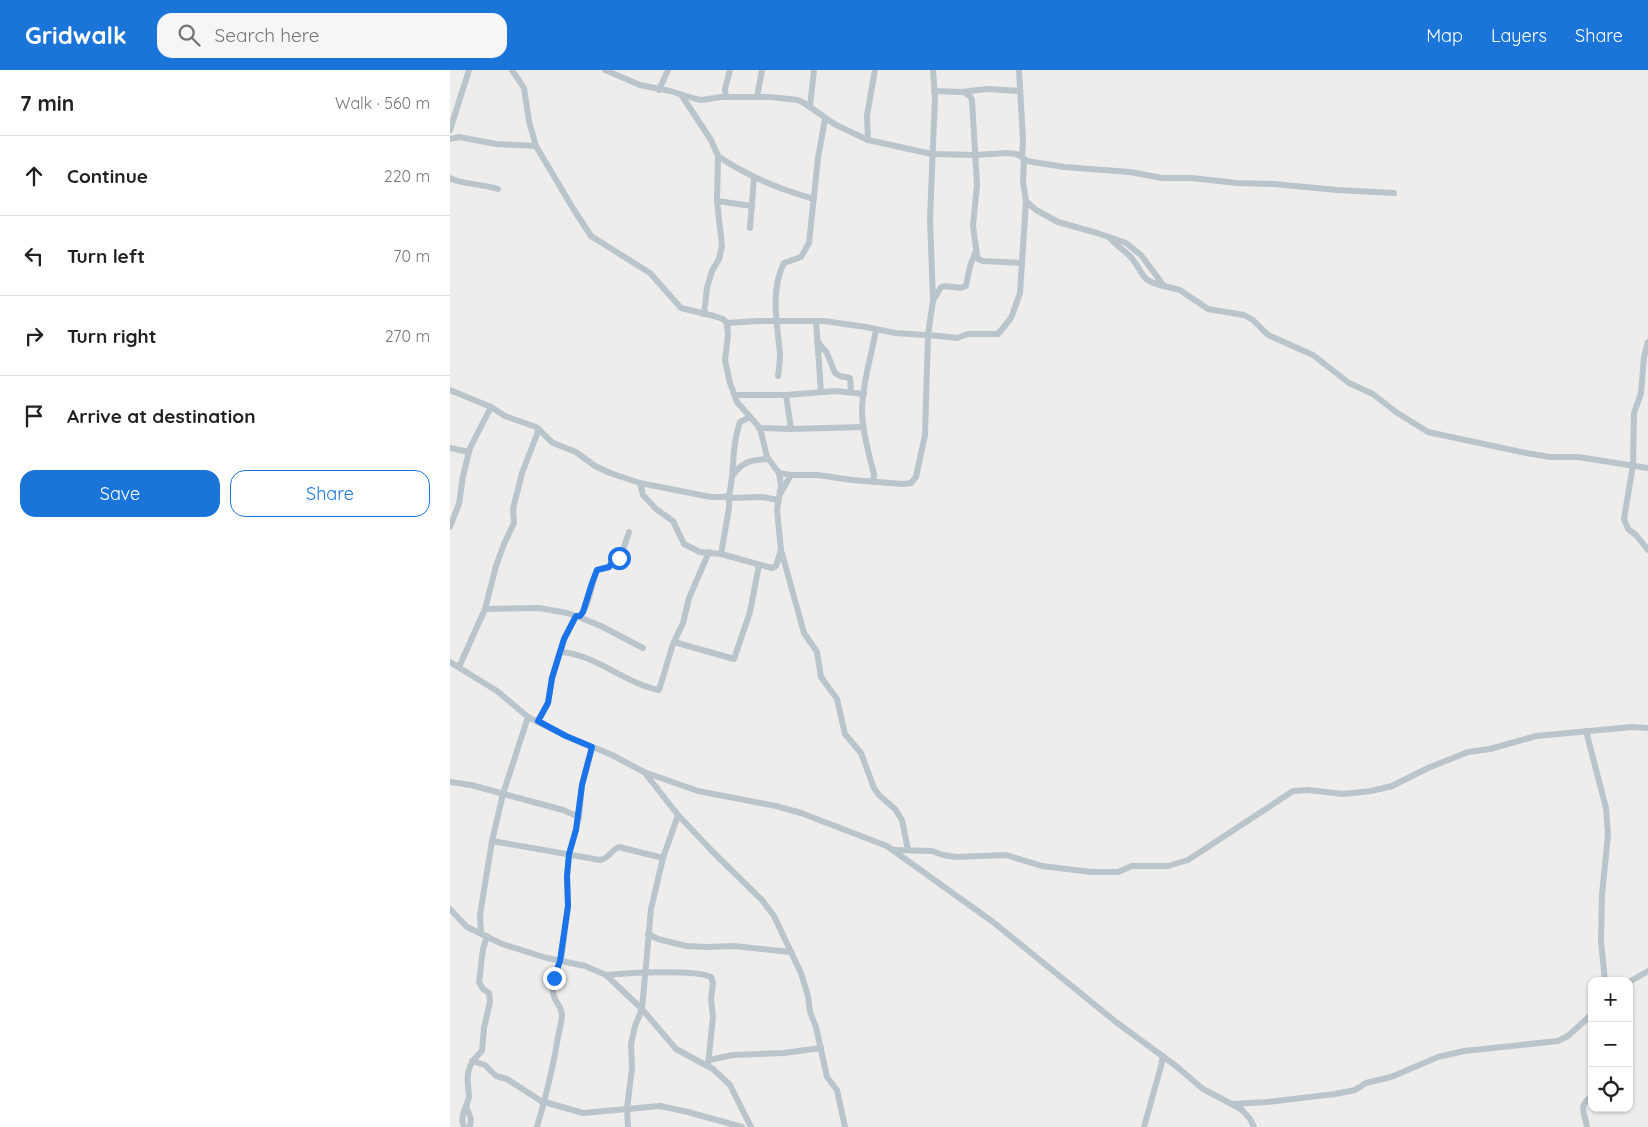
<!DOCTYPE html>
<html lang="en">
<head>
<meta charset="utf-8">
<style>
	body { margin:0; font-family:Quicksand,sans-serif; background:#f6f6f6; color:#202124 }
	.controls { position:absolute; right:15px; bottom:15px; display:grid; overflow:hidden; border-radius:10px; box-shadow:0 1px 4px #0004 }
	.controls button { width:45px; height:45px; display:grid; place-items:center; padding:0; border:0; border-bottom:1px solid #e0e0e0; background:#fff; color:#202124; font:25px sans-serif }
	.stop { position:absolute; width:15px; height:15px; margin:-11px; border:4px solid #1a73e8; border-radius:50%; background:#fff }
	.stop.end { background:#1a73e8; border-color:#fff; box-shadow:0 1px 5px #0008 }
	.list { margin:0; padding:0; list-style:none }
	h2 { display:flex; justify-content:space-between; align-items:center; height:65px; margin:0; padding:0 20px; font-size:21px }
	h2 small { font-size:16px; font-weight:400; color:#757577 }
	.list li { display:grid; grid-template-columns:32px 1fr auto; gap:15px; align-items:center; box-sizing:border-box; height:80px; padding:0 20px; border-top:1px solid #e0e0e0 }
	.list b { display:block; font-size:19px; white-space:nowrap }
	.list em { font-size:16px; font-style:normal; color:#757577 }
	.actions { display:flex; gap:10px; padding:15px 20px }
	.actions a { flex:1; padding:11px 0; border:1px solid #1b75d9; border-radius:15px; text-align:center; font-size:18px; color:#1b75d9 }
	.actions .main { background:#1b75d9; color:#fff }
	.icon { flex:none; width:28px; height:28px; fill:none; stroke:currentColor; stroke-width:2; stroke-linecap:round; stroke-linejoin:round }
	.map { position:relative; flex:none; width:1198px; height:1057px; overflow:hidden }
	header { display:flex; align-items:center; gap:30px; box-sizing:border-box; height:70px; padding:0 25px; background:#1b75d9; color:#fff }
	header strong { font-size:24px }
	nav { display:flex; gap:28px; margin-inline-start:auto; font-size:18px }
	.search { width:350px; height:45px; background:#f6f6f6; display:flex; align-items:center; gap:12px; box-sizing:border-box; padding:0 18px; border-radius:15px; color:#757577; font-size:19px }
	main { display:flex }
	aside { flex:1; background:#fff }
	.map>svg:first-child { display:block }
	.lines { fill:none; stroke-linecap:round; stroke-linejoin:round }
	.street { stroke:#bac4cb; stroke-width:6 }
	.route { stroke:#1a73e8; stroke-width:6 }
</style>
</head>
<body>
<header>
<strong>Gridwalk</strong>
<div class="search"><svg class="icon" aria-label="search" viewBox="0 0 24 24"><circle cx="10" cy="10" r="6"/><path d="M15 15l6 6"/></svg>Search here</div>
<nav><a>Map</a><a>Layers</a><a>Share</a></nav>
</header>
<main>
<aside>
<h2>7 min<small>Walk · 560 m</small></h2>
<ul class="list">
<li><svg class="icon" aria-label="ahead" viewBox="0 0 24 24"><path d="M12 20V5M6 11l6-6 6 6"/></svg><div><b>Continue</b></div><em>220 m</em></li>
<li><svg class="icon" aria-label="left" viewBox="0 0 24 24"><path d="M17 20v-9H6M10 6l-5 5 5 5"/></svg><div><b>Turn left</b></div><em>70 m</em></li>
<li><svg class="icon" aria-label="right" viewBox="0 0 24 24"><path d="M7 20v-9h11M14 6l5 5-5 5"/></svg><div><b>Turn right</b></div><em>270 m</em></li>
<li><svg class="icon" aria-label="arrive" viewBox="0 0 24 24"><path d="M6 21V4h12l-3 4 3 4H6"/></svg><div><b>Arrive at destination</b></div></li>
</ul>
<div class="actions"><a class="main">Save</a><a>Share</a></div>
</aside>
<div class="map">
<svg width="1198" height="1057" viewBox="0 0 1198 1057">
	<rect width="100%" height="100%" fill="#efecec"/>
	<g class="lines">
		<g class="street">
			<path d="M62 0 74 18 79 51 86 76 124 140 141 166 200 203 231 238 264 246 273 249 277 253 278 265 275 290 280 313 287 332 310 358 317 387 329 403 331 415 327 440 331 480 354 563 367 582 371 607 387 629 395 664 411 683 424 718 429 725 445 739 452 750 458 780"/>
			<path d="M155 0 190 15 220 21 246 29 252 30 271 27H320L348 30 354 33 386 55 418 70 482 84 525 85 557 83 566 84 572 87 574 90 573 112 576 131 586 140 608 152 647 163 676 173 691 185 714 216 730 220 758 239 794 245 803 250 818 265 863 285 899 313 923 324 946 342 978 362 1076 383 1100 387H1128L1198 398"/>
			<path d="M569 0 573 70 572 87 577 91 614 97 680 102 712 108H742L787 113 824 114 887 120 944 123"/>
			<path d="M209 20 218 0"/>
			<path d="M484 21 511 22 537 19 570 21"/>
			<path d="M513 22 520 26 522 30 527 115 523 156 527 185 528 189 533 191 572 193"/>
			<path d="M232 26 261 70 268 86 267 131 272 176 269 189 262 201 257 218 254 244"/>
			<path d="M276 27 275 19 280 0"/>
			<path d="M307 27 312 0"/>
			<path d="M360 37 364 0"/>
			<path d="M0 60 19 0"/>
			<path d="M0 69 9 67 46 74 86 76"/>
			<path d="M418 70 417 45 425 0"/>
			<path d="M268 86C298 107 329 119 364 129"/>
			<path d="M0 108C9 114 34 114 48 119"/>
			<path d="M267 131 302 136"/>
			<path d="M300 158 304 108"/>
			<path d="M659 167C665 175 673 179 680 186 695 203 688 210 714 216"/>
			<path d="M484 229 491 217C500 214 508 221 516 216L520 196 526 181"/>
			<path d="M366 251 371 322"/>
			<path d="M277 253 308 251H374L416 257 445 263 490 266 507 268 518 264H548L561 248 570 223 576 131"/>
			<path d="M367 271 377 283 385 303 390 306 400 308 401 322"/>
			<path d="M1198 272 1194 287 1191 323 1184 343 1183 395 1174 449 1178 459 1186 465 1198 480"/>
			<path d="M328 306C329 299 330 290 330 283 327 254 320 220 334 193L351 187 359 173 368 88 375 49"/>
			<path d="M0 320 41 337 55 346 86 357 103 373 126 382 145 396 160 403 190 413 261 427H272L279 426C285 401 281 376 290 352L300 347"/>
			<path d="M285 325H336L386 321 414 324"/>
			<path d="M336 325 341 359"/>
			<path d="M309 358 341 359 413 357"/>
			<path d="M0 378 19 382"/>
			<path d="M329 403 341 405H368L402 410 453 414 461 413 466 407 475 365 478 265 483 230 480 148 485 27 483 0"/>
			<path d="M283 405C293 391 302 390 318 389"/>
			<path d="M423 412 424 404C419 385 413 364 412 344 412 315 421 287 426 260"/>
			<path d="M190 413 193 425 206 439 223 451 234 474 250 482 271 484 322 498 326 496 331 480"/>
			<path d="M330 424 341 405"/>
			<path d="M279 428 312 427 329 430"/>
			<path d="M0 457 9 434 13 406 20 378 41 337"/>
			<path d="M271 484 279 438V426"/>
			<path d="M35 539 89 538 117 543 126 546H130C139 536 142 513 147 500L159 497 165 488 171 486 179 462"/>
			<path d="M224 572 284 589 300 542 309 495"/>
			<path d="M111 582C147 585 174 613 209 620L223 574 233 553 239 528 259 482"/>
			<path d="M0 592 47 621 78 647 116 666 162 685 194 702 248 721 326 736 351 743 437 776 543 852 666 952 726 996 753 1019 791 1039 800 1049 804 1057"/>
			<path d="M9 597 35 539 46 496 54 474 64 453 63 439 72 403 89 359"/>
			<path d="M88 651 98 633 102 608 114 569 126 546 151 556 193 578"/>
			<path d="M1136 661 1156 738 1158 765 1152 824 1151 871 1155 911"/>
			<path d="M195 703 228 745 264 783 312 830 324 846 351 903 358 926 360 942 366 957 377 1007 387 1020 395 1057"/>
			<path d="M0 712 21 715 113 740 129 747"/>
			<path d="M42 771 150 790C160 788 161 780 169 777L213 788"/>
			<path d="M444 780 482 781 493 785 506 787 556 785 592 796 641 802H668L682 796H718L738 790 843 721 859 720 893 724 921 721 942 716 978 698 1018 682 1040 679 1086 666 1182 657 1198 658"/>
			<path d="M0 839 17 857 52 874 97 888 135 896 156 905 192 939 226 979 263 999 280 1015 301 1057"/>
			<path d="M31 863 30 845 42 771 53 724 78 647"/>
			<path d="M198 864 208 869 236 876 258 877 284 876 341 882"/>
			<path d="M111 891 118 836 117 806 119 784 129 747 132 715 142 677"/>
			<path d="M156 905C177 903 245 899 261 907L263 913 261 929 263 947 258 995"/>
			<path d="M1179 912 1198 901"/>
			<path d="M259 990 283 985 334 983 371 978"/>
			<path d="M22 991 35 995 46 1006 57 1009 91 1031 133 1043 210 1036 238 1042 292 1057"/>
			<path d="M783 1034 817 1032 885 1024 905 1020 916 1013 941 1007 988 987 1014 981 1108 971 1118 966 1142 944"/>
			<path d="M16 1036 21 1049 20 1057"/>
			<path d="M14 1057C9 1044 17 1039 19 1027 19 1023 18 1019 18 1015 16 1000 21 991 32 981L34 958 40 932 39 923 33 919 29 912 33 879 37 866"/>
			<path d="M87 1057C95 1029 102 1002 107 973 108 965 111 955 112 946 112 938 108 935 105 929 99 918 106 901 110 891"/>
			<path d="M178 1057 177 1039 182 998 181 974 185 956 192 939 201 839 213 788 228 745"/>
			<path d="M694 1057 711 996 713 986"/>
			<path d="M1137 1057C1135 1042 1127 1037 1142 1026"/>
		</g>
	</g>
	<g class="lines">
		<path class="route" d="M104 908 110 891 118 836 117 806 119 784 126 760 132 715 142 677 116 666 88 651 98 633 102 608 114 569 126 546H130L133 542 142 513 147 500 159 497 165 488H169"/>
	</g>
</svg>
<div class="controls">
<button>+</button>
<button>−</button>
<button><svg class="icon" aria-label="locate" viewBox="0 0 24 24"><circle cx="12" cy="12" r="6"/><path d="M12 2v4M12 18v4M2 12h4M18 12h4"/></svg></button>
</div>
<div class="stop" style="left:169px;top:488px"></div>
<div class="stop end" style="left:104px;top:908px"></div>
</div>
</main>
</body>
</html>
